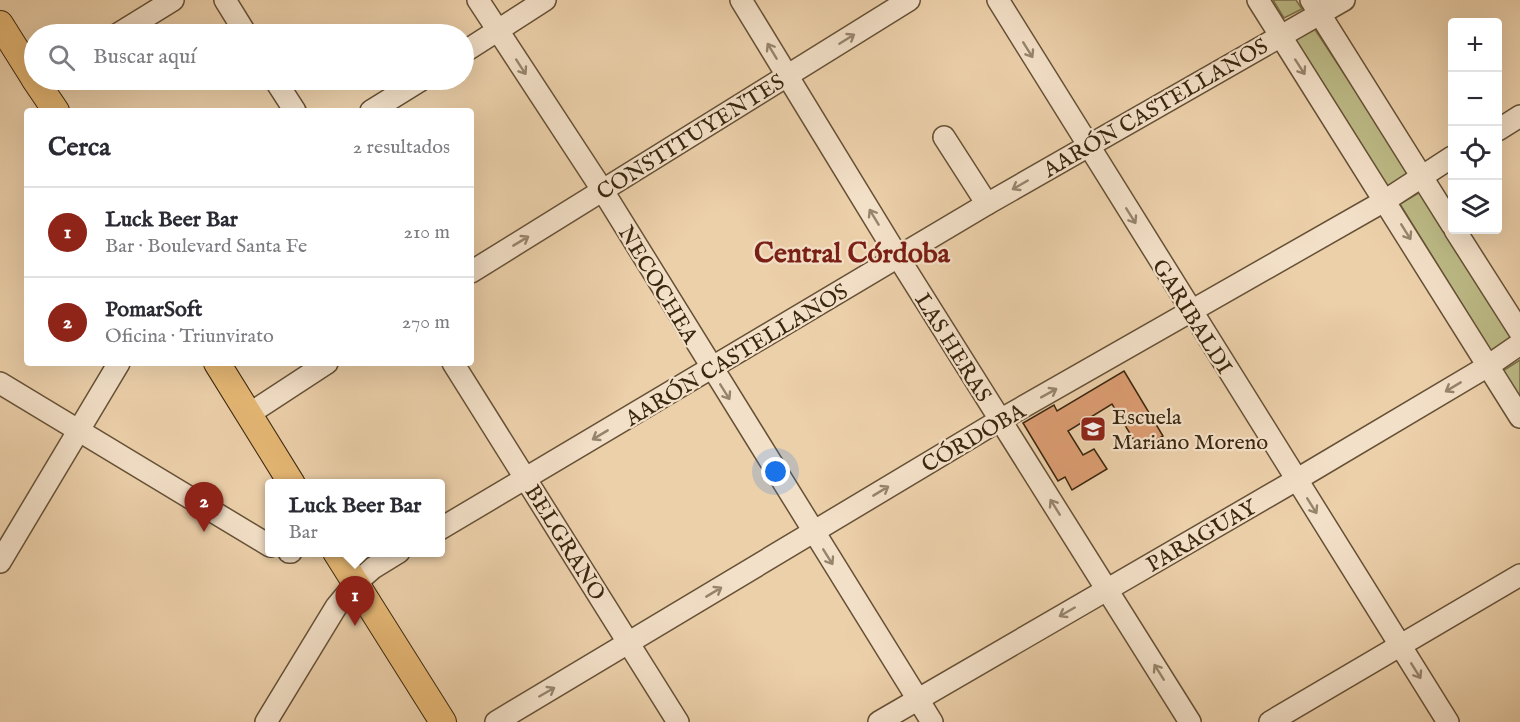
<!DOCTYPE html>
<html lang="es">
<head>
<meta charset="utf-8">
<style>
	body { margin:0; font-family:"IM FELL English",serif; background:#f2f2f3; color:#2b2b33 }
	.controls { position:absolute; right:18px; top:18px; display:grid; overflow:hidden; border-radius:6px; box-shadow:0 6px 24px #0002 }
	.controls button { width:54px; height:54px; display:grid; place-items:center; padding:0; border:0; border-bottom:2px solid #e1e1e2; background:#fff; color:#2b2b33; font:30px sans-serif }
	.you { position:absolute; left:776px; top:472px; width:21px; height:21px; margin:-15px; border:4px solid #fff; border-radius:50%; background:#1a73e8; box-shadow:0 0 0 9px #1a73e833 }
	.badge { display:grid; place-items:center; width:39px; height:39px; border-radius:50%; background:#8f2418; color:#fff; font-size:20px; font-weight:700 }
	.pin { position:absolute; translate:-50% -50px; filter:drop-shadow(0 2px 3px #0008) }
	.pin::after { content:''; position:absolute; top:32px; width:21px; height:18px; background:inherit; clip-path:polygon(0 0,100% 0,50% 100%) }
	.popup { position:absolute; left:265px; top:479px; width:180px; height:78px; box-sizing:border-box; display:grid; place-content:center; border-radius:6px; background:#fff; filter:drop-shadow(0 2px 4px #0005); font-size:20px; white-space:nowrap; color:#7c7c81 }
	.popup b { font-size:22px; color:#2b2b33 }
	.popup::after { content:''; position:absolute; left:50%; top:100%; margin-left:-12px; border:12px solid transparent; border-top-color:#fff }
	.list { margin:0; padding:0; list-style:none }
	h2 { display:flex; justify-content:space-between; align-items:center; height:78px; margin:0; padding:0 24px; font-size:26px }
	h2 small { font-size:20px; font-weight:400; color:#7c7c81 }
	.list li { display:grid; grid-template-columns:39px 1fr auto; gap:18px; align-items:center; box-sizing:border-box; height:90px; padding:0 24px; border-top:2px solid #e1e1e2 }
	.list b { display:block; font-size:22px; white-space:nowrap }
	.list p { margin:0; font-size:20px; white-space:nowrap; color:#7c7c81 }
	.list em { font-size:20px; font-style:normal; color:#7c7c81 }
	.icon { flex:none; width:33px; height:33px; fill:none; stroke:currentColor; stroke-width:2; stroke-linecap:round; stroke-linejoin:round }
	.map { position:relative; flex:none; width:1520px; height:722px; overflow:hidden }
	.search { position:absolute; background:#fff; box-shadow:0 6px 24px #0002; left:24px; top:24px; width:450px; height:66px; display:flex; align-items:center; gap:15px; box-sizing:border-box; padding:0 21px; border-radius:33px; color:#7c7c81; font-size:22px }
	.panel { position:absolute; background:#fff; box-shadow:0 6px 24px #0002; left:24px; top:108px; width:450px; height:258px; border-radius:6px }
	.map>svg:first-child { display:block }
	.green { fill:#bcba86; stroke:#7b704a; stroke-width:1.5 }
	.building { fill:#dd9d73; stroke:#3a270f; stroke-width:1.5 }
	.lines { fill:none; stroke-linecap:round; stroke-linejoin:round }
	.minor-casing { stroke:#665136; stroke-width:24 }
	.major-casing { stroke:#3a270f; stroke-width:28 }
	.minor { stroke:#f3e0c8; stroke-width:21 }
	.major { stroke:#e6b875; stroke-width:26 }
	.oneway { stroke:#96846c }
	.labels { text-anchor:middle; stroke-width:4.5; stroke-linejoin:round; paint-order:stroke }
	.street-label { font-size:22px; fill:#3a270f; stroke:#f3e0c8 }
	.poi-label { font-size:22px; fill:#3a270f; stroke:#f3e0c8; text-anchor:start }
	.district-label { font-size:28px; font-weight:bold; fill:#7a1f14; stroke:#f3e0c8 }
</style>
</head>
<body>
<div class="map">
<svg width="1520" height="722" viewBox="0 0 1520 722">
	<rect width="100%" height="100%" fill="#ecd0aa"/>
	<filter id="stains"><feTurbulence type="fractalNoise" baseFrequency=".00333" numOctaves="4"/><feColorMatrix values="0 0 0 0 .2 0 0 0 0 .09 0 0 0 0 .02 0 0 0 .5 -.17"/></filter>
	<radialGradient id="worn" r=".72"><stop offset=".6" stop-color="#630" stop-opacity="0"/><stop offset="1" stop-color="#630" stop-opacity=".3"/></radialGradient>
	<g class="green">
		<path d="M1273 0H1296L1302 9 1284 18Z"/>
		<path d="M1314 28 1410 174 1388 188 1291 39Z"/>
		<path d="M1422 191 1511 338 1491 351 1400 204Z"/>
		<path d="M1520 360V403L1501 372Z"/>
	</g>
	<path class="building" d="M1124 371 1163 436 1140 450 1112 404 1068 431 1083 455 1094 449 1107 469 1072 490 1065 477 1058 481 1023 423 1054 405 1057 411Z"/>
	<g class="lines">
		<defs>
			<g id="minor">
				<path d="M225 0 246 34"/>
				<path d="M478 0 603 191 932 722"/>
				<path d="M741 0 898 257 1190 722"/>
				<path d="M998 0 1448 722"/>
				<path d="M1258 0 1520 417"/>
				<path d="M1311 0 1452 225"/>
				<path d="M118 34 173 0"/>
				<path d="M464 52 545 0"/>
				<path d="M275 80 295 111"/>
				<path d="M371 111 421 80"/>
				<path d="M1498 130 1520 116"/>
				<path d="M944 137 987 204"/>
				<path d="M1455 230 1520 332"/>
				<path d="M471 272 909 0"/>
				<path d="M453 363 678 722"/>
				<path d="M0 383 270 546"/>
				<path d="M249 414 327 363"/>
				<path d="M440 529 987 204 1344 0"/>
				<path d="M289 552H291"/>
				<path d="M0 562 119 363"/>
				<path d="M266 722 336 607 356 583 373 568 399 552"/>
				<path d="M496 722 1000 420 1386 200 1452 157"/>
				<path d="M879 722 1296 480 1488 366 1520 344"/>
				<path d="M1270 722 1520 575"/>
			</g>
			<g id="major">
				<path d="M0 24 34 78"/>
				<path d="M35 80 56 111"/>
				<path d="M217 363 292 484"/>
				<path d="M336 552 443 722"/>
			</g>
		</defs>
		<use href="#minor" class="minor-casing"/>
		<use href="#major" class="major-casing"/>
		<use href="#minor" class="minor"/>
		<use href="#major" class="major"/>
	</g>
	<defs><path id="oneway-shaft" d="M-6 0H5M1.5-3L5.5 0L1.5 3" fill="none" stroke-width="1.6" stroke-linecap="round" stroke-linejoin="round" transform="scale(1.5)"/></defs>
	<g class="oneway">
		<use href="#oneway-shaft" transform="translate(847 39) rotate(-32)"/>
		<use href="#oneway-shaft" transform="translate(1028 50) rotate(58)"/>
		<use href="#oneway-shaft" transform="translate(772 51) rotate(-121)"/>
		<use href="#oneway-shaft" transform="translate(521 67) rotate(57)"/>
		<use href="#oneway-shaft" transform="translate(1300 67) rotate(57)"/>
		<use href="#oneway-shaft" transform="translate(1020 185) rotate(150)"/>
		<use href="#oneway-shaft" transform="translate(1131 216) rotate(58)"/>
		<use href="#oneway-shaft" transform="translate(874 217) rotate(-121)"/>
		<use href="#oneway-shaft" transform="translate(1406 232) rotate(58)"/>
		<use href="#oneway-shaft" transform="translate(521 241) rotate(-31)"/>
		<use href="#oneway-shaft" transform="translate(1453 387) rotate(149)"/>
		<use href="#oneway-shaft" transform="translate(725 392) rotate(58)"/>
		<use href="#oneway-shaft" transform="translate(1049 393) rotate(-29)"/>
		<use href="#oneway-shaft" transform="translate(600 435) rotate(149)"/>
		<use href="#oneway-shaft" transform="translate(881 491) rotate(-31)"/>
		<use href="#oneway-shaft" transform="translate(1312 506) rotate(58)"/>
		<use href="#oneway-shaft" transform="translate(1055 507) rotate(-122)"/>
		<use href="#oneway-shaft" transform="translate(828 557) rotate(58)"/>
		<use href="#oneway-shaft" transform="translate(714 592) rotate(-31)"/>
		<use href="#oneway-shaft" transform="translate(1067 612) rotate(150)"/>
		<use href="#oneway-shaft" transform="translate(1416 671) rotate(58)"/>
		<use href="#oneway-shaft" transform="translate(1159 672) rotate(-122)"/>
		<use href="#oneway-shaft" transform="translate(547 692) rotate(-30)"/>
	</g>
	<defs>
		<symbol id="school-square" viewBox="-11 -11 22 22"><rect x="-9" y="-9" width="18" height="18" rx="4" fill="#8f2418" stroke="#f3e0c8"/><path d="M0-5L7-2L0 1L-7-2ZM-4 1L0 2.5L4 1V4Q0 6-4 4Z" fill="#fff"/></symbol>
	</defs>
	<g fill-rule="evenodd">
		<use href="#school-square" x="1078" y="414" width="30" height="30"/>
	</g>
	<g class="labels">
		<g class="street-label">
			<text transform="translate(1155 107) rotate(-30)" y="8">AARÓN CASTELLANOS</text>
			<text transform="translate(690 136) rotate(-32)" y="8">CONSTITUYENTES</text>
			<text transform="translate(659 284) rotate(59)" y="8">NECOCHEA</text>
			<text transform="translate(1193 316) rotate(58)" y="8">GARIBALDI</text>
			<text transform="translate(954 347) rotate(58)" y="8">LAS HERAS</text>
			<text transform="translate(736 354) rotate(-31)" y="8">AARÓN CASTELLANOS</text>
			<text transform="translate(973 437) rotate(-30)" y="8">CÓRDOBA</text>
			<text transform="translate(1201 535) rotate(-30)" y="8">PARAGUAY</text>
			<text transform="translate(566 542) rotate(58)" y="8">BELGRANO</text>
		</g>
		<g class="poi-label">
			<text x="1112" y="424">Escuela<tspan x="1112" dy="25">Mariano Moreno</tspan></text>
		</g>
		<g class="district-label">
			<text x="852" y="262">Central Córdoba</text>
		</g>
	</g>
	<rect width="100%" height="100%" filter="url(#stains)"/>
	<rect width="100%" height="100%" fill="url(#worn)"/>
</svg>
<div class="controls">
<button>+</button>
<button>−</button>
<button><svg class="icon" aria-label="locate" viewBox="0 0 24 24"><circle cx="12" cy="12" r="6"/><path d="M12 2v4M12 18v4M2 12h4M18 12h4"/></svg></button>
<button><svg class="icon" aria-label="layers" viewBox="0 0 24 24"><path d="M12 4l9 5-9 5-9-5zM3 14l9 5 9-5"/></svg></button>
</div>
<div class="you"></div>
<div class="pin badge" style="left:355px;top:626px">1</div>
<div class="popup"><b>Luck Beer Bar</b>Bar</div>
<div class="pin badge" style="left:204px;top:532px">2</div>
<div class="search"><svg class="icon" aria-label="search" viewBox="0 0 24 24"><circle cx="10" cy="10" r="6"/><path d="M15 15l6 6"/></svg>Buscar aquí</div>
<section class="panel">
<h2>Cerca<small>2 resultados</small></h2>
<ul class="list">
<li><span class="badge">1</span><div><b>Luck Beer Bar</b><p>Bar · Boulevard Santa Fe</p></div><em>210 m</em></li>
<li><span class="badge">2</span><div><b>PomarSoft</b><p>Oficina · Triunvirato</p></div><em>270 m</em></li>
</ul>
</section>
</div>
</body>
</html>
